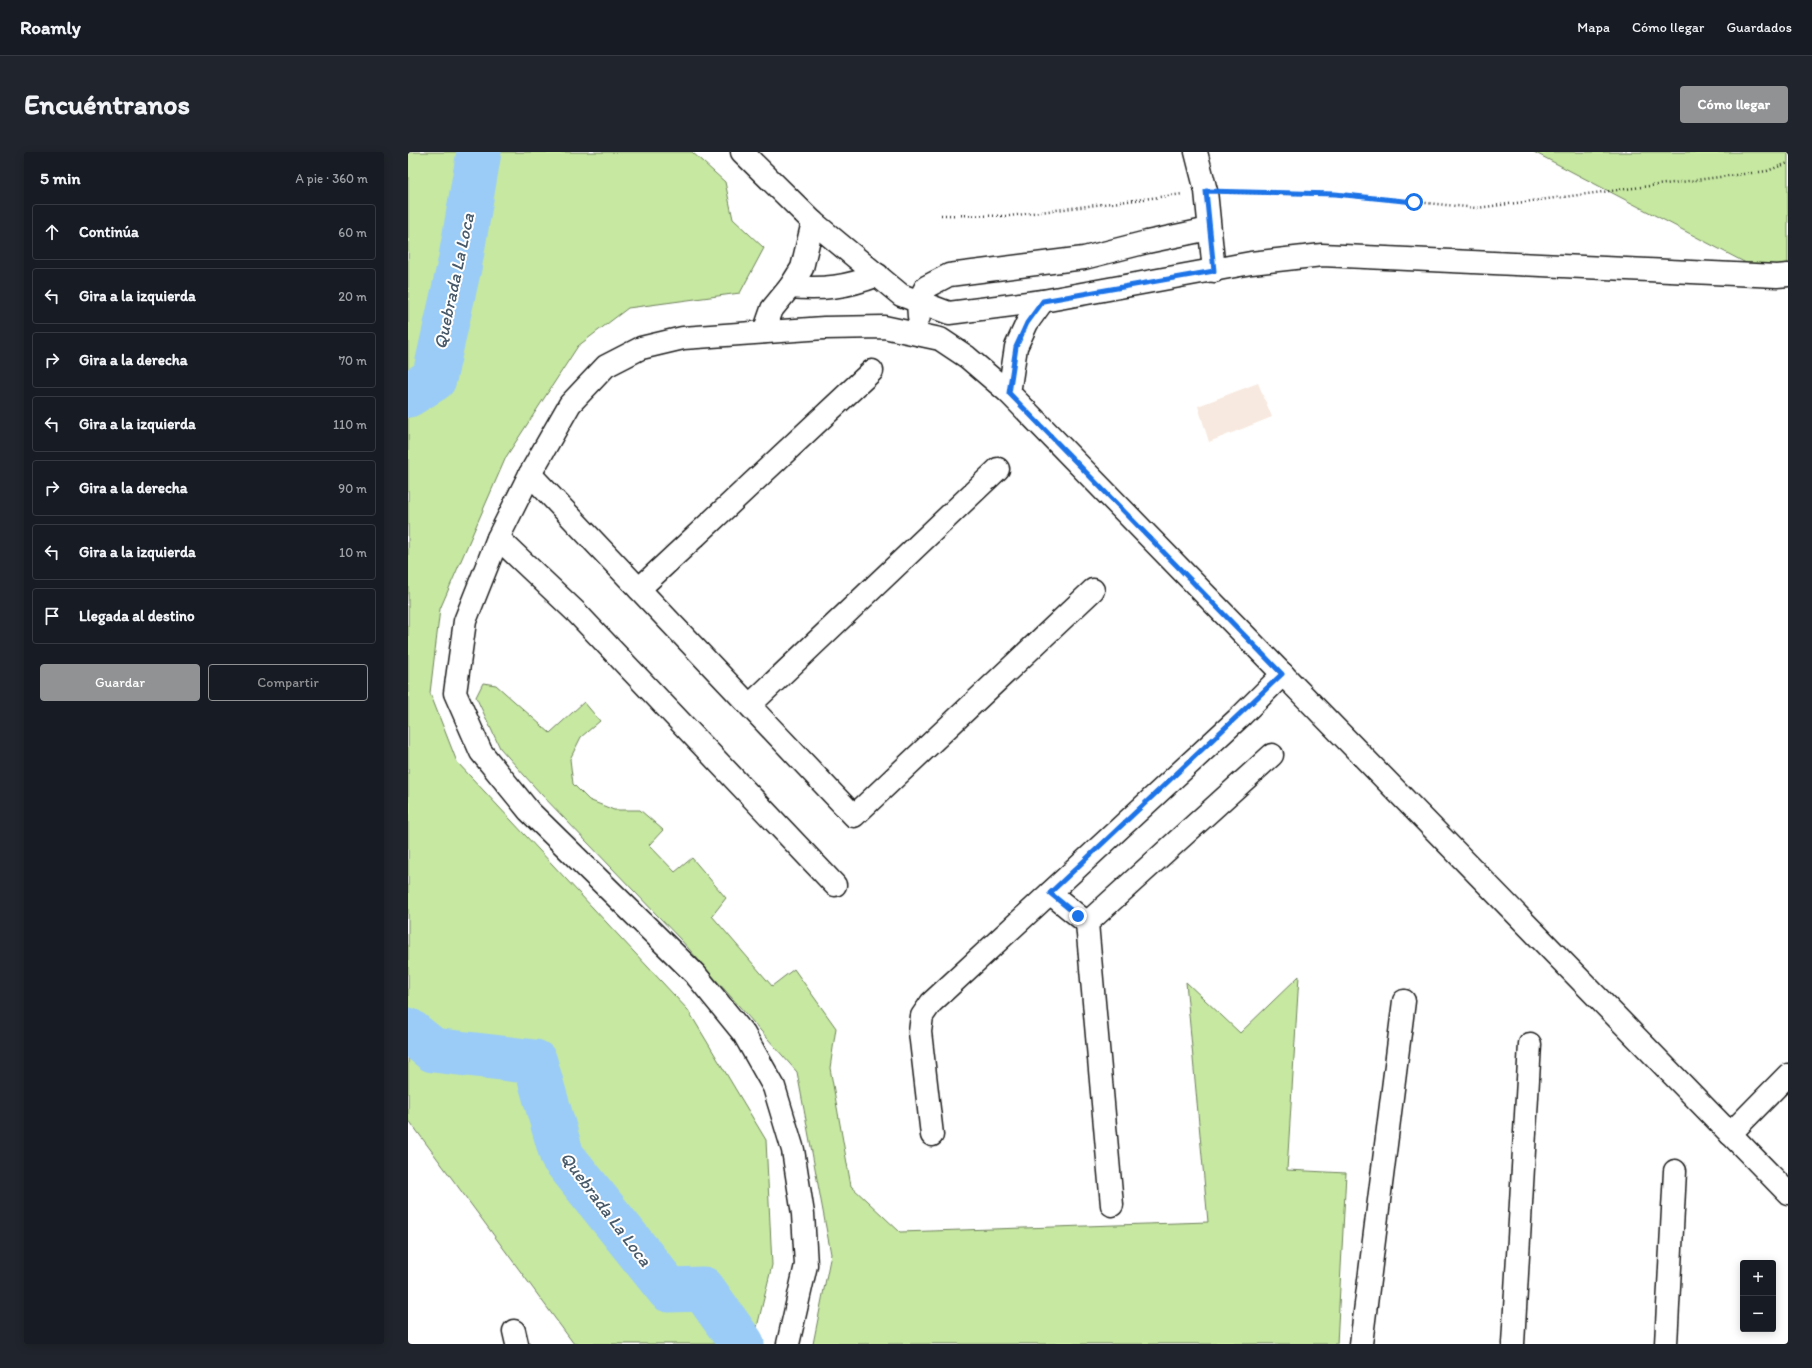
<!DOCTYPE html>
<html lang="es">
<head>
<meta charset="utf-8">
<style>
	body { margin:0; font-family:Itim,sans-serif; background:#20242c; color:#f1f3f6 }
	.controls { position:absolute; right:12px; bottom:12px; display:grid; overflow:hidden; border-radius:4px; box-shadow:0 2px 10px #0003 }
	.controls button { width:36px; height:36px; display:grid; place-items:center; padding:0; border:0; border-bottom:1px solid #363941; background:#171b24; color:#f1f3f6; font:20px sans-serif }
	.stop { position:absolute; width:12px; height:12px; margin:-9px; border:3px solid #1a73e8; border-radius:50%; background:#fff }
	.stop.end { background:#1a73e8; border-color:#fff; box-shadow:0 1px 4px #0008 }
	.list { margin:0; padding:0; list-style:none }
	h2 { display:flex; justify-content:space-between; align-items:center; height:52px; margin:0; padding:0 16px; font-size:17px }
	h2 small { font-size:13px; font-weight:400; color:#9ea1a6 }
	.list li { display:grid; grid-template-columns:26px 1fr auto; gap:12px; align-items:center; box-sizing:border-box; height:56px; margin:0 8px 8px; padding:0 8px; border:1px solid #363941; border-radius:4px }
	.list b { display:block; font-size:15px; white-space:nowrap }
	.list em { font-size:13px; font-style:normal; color:#9ea1a6 }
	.actions { display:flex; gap:8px; padding:12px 16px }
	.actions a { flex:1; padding:9px 0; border:1px solid #919294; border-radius:4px; text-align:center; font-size:14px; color:#919294 }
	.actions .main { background:#919294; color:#fff }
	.icon { flex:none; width:22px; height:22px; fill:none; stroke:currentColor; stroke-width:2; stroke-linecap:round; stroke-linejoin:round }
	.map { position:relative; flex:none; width:1380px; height:1192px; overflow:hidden; border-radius:4px }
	header { display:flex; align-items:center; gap:24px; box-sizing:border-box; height:56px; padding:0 20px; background:#171b24; border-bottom:1px solid #363941 }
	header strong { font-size:19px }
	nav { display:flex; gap:22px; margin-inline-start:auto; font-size:14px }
	.intro { display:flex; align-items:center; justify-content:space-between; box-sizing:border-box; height:96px; padding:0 24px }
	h1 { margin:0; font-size:28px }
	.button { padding:10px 18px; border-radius:4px; background:#919294; color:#fff; font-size:14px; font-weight:700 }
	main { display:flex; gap:24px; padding:0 24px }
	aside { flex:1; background:#171b24; border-radius:4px; box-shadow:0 2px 10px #0003 }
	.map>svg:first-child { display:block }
	.built { fill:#f7e9df }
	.green { fill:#c6e8a1; stroke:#71825e }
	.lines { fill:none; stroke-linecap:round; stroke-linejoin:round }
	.river { stroke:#9bccf7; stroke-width:45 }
	.minor-casing { stroke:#1c1c1c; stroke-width:25 }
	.path { stroke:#1c1c1c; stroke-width:2.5; stroke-dasharray:1 3; stroke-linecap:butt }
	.minor { stroke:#fff; stroke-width:22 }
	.route { stroke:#1a73e8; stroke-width:5 }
	.labels { text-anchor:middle; stroke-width:4; stroke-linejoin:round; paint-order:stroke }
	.water-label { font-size:18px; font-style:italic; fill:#485a69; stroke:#fff }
</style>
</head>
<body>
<header>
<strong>Roamly</strong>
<nav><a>Mapa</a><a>Cómo llegar</a><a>Guardados</a></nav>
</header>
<div class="intro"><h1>Encuéntranos</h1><a class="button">Cómo llegar</a></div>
<main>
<aside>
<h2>5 min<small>A pie · 360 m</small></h2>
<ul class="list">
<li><svg class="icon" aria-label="ahead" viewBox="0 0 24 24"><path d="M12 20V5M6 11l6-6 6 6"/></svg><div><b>Continúa</b></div><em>60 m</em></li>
<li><svg class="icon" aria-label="left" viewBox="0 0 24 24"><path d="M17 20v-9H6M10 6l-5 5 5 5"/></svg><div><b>Gira a la izquierda</b></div><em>20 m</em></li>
<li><svg class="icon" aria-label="right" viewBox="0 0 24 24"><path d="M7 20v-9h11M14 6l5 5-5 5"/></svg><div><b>Gira a la derecha</b></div><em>70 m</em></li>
<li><svg class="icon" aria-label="left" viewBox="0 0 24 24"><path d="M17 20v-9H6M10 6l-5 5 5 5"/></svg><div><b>Gira a la izquierda</b></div><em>110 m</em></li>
<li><svg class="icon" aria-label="right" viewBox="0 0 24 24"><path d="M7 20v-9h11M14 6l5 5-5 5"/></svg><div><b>Gira a la derecha</b></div><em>90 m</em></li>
<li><svg class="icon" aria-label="left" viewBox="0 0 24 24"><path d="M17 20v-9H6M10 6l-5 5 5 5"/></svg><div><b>Gira a la izquierda</b></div><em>10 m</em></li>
<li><svg class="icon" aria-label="arrive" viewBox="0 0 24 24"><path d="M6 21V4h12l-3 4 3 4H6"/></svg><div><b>Llegada al destino</b></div></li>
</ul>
<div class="actions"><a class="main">Guardar</a><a>Compartir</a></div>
</aside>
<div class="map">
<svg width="1380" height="1192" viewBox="0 0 1380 1192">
	<rect width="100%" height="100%" fill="#fff"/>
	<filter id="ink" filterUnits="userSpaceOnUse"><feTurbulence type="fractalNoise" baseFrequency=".025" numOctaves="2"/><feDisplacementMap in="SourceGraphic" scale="8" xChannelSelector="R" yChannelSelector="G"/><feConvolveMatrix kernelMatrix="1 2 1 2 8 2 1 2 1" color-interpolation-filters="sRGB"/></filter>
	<g filter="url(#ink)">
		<path class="built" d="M850 231 864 265 801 290 790 254Z"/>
		<g class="green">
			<path d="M0 0H284L317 30 325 67 356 96 332 141 220 156 170 194 98 305 32 457 22 541 49 610 280 858 358 988 364 1113 345 1192H166L0 967Z"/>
			<path d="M1126 0H1380V133Z"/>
			<path d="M75 531 88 533 142 581 176 550 192 569 173 585 162 607 165 632 181 648 206 658H232L255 678 241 693 267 720 284 706 318 746 304 764 364 834 386 817 428 876 422 916 443 1034 492 1080 800 1070 778 830 832 881 891 824 879 1018 938 1021 929 1192H405L423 1102 389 920 273 788 133 642 92 596 68 545Z"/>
		</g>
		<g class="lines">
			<g class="river">
				<path d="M0 243 26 227 52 111 71 0"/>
				<path d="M0 878 25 898 127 910 154 1004 261 1138 295 1137 334 1192"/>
			</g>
			<defs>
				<g id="minor">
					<path d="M334 0 405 70 493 143 541 161 635 149 843 111 914 103 1369 124 1380 123"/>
					<path d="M788 0 798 39 806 119"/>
					<path d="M382 135C415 138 439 135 470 123"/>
					<path d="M511 165 510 150 518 135 541 123 676 106 739 90 801 77"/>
					<path d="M356 180 364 157 382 135 394 116 405 70"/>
					<path d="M601 241 608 195 619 171 635 149"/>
					<path d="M122 322 446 664 685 438"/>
					<path d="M90 386 169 461 427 733"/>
					<path d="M231 437 464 219"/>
					<path d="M342 553 590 317"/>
					<path d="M642 741 679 771"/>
					<path d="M1322 982 1380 923"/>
					<path d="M524 983 512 880 514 864 523 851 834 563 875 522"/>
					<path d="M704 1053 679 771 864 603"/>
					<path d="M106 1179 109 1192"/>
					<path d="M380 1192 398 1113 395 1062 385 998 366 935 336 882 287 822 121 659 73 600 47 541 57 469 90 386 122 322 162 252 198 214 233 196 275 186 416 176 476 175 532 187 559 205 601 241 1380 1041"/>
					<path d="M953 1192 996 849"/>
					<path d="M1105 1192 1122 892"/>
					<path d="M1258 1192 1267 1019"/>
				</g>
			</defs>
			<use href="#minor" class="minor-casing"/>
			<g class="path">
				<path d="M822 40 927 42 1069 56 1359 19 1380 11"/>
				<path d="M533 63 601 64 775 42"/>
			</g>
			<use href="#minor" class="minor"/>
		</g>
	</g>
	<g class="lines" filter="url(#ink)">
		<path class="route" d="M670 764 642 741 874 522 601 241 608 195 619 171 635 149 806 119 798 39 927 42 1006 50"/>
	</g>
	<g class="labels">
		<g class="water-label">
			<text transform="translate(46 129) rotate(-78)" y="6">Quebrada La Loca</text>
			<text transform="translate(198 1057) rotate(53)" y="6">Quebrada La Loca</text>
		</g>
	</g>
</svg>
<div class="controls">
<button>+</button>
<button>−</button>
</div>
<div class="stop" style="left:1006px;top:50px"></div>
<div class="stop end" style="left:670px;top:764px"></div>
</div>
</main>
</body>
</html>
